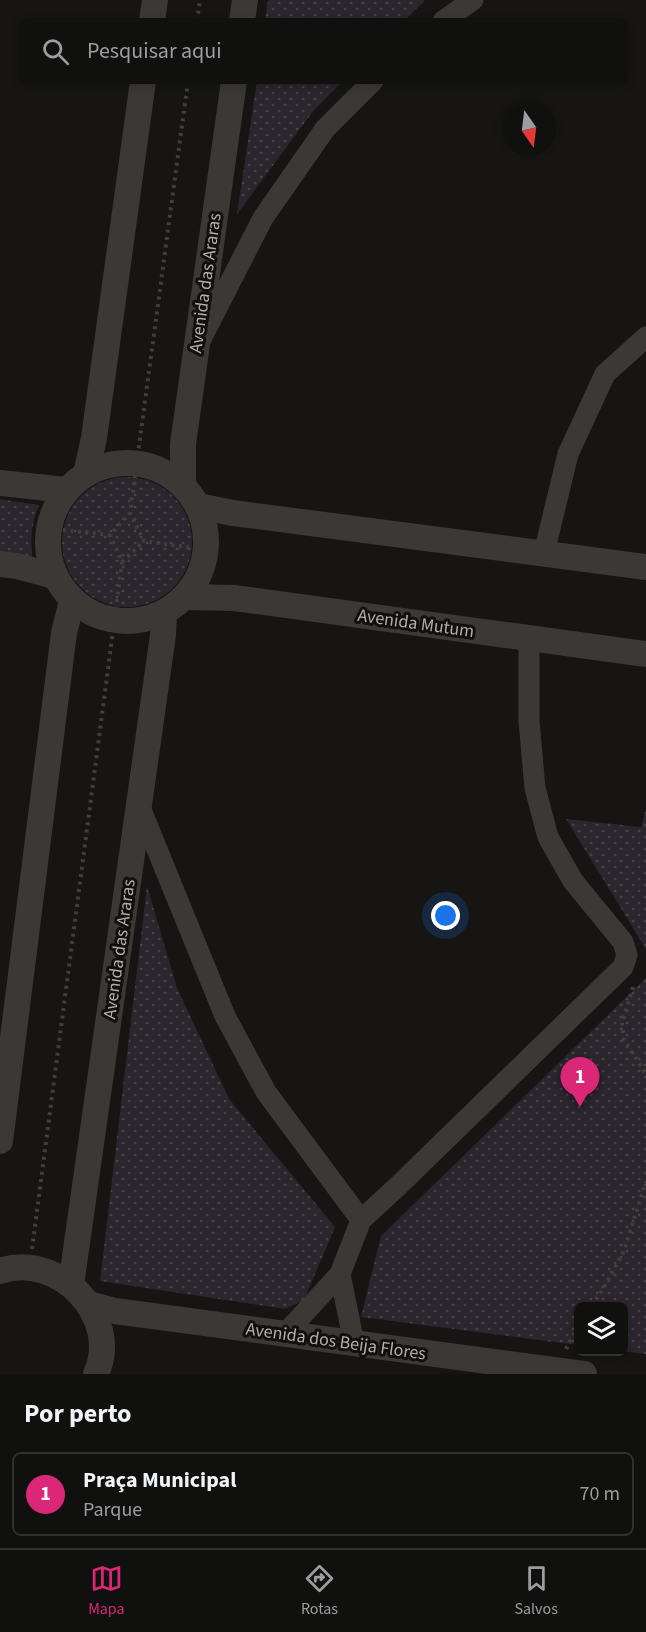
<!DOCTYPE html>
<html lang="pt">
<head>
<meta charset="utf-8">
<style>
	body { margin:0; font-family:"Source Sans 3",sans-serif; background:#191918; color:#f1f3f6 }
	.controls { position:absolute; right:18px; bottom:18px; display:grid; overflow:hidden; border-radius:9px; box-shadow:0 3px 9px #0003 }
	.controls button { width:54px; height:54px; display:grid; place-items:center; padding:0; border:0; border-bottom:2px solid #30302f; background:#10100f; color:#f1f3f6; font:30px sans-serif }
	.compass { position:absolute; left:502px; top:102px; width:54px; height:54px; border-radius:50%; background:#10100f; box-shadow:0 3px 9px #0003; rotate:166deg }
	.you { position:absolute; left:446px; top:916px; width:21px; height:21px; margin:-15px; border:4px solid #fff; border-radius:50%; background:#1a73e8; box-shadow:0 0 0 9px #1a73e833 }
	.badge { display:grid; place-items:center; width:39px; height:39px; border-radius:50%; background:#db2777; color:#fff; font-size:20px; font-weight:700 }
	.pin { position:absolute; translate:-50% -50px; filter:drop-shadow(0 2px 3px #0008) }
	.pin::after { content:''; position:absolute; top:32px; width:21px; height:18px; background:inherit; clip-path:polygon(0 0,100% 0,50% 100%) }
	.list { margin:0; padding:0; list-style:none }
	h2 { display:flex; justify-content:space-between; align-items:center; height:78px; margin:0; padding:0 24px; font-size:26px }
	h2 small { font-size:20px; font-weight:400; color:#9c9d9e }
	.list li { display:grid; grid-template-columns:39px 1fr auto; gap:18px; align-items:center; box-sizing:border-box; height:84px; margin:0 12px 12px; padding:0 12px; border:2px solid #30302f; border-radius:9px }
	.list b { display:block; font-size:22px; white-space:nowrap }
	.list p { margin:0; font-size:20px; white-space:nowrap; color:#9c9d9e }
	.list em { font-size:20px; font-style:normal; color:#9c9d9e }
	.icon { flex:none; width:33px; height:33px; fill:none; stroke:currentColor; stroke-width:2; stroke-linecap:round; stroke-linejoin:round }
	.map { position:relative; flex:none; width:646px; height:1374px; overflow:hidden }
	.search { position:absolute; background:#10100f; box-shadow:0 3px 9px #0003; left:18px; right:18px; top:18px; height:66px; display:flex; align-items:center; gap:15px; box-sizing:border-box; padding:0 21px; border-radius:9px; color:#9c9d9e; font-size:22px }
	.sheet { height:174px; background:#10100f }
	nav { display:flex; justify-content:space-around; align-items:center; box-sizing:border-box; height:84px; border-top:2px solid #30302f; background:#10100f; font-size:16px; color:#9c9d9e }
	nav a { display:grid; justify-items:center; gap:3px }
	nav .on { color:#db2777 }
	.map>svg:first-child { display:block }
	.grass { fill:url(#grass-dots) }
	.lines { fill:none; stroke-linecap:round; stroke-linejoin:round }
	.path { stroke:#413e3c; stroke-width:4; stroke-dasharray:3 4.5; stroke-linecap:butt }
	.minor { stroke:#3b3836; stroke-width:21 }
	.tertiary { stroke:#3b3836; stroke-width:26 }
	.labels { text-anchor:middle; stroke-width:6; stroke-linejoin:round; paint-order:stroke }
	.street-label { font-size:18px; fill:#b5aca7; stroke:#11100f }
</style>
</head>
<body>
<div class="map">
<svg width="646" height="1374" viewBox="0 0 646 1374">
	<defs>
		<pattern id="grass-dots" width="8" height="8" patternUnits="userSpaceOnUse" patternTransform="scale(1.5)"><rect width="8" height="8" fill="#2b252d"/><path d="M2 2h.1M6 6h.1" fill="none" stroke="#484249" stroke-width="1.8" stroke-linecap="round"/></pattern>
	</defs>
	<rect width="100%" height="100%" fill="#161514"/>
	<g class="grass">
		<path d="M268 0H425L404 21H265Z"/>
		<path d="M257 81H343L314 110 237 214Z"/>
		<circle cx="127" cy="542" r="65"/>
		<path d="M0 499 39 505C31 526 30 538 33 561L0 557Z"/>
		<path d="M646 809V949L566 819 641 827Z"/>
		<path d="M147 886 177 988 229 1099 335 1227 304 1300 285 1309 100 1281Z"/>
		<path d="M646 978V1354L624 1351V1306H578V1345L361 1317 381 1236Z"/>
	</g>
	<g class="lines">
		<g class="path">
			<path d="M197 21 200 0"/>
			<path d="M188 81 130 513 144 541 192 548"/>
			<path d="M63 530 110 535 130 513"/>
			<path d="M122 562 144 541"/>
			<path d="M633 987 622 1023 624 1040 646 1074"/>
			<path d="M32 1249 122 562 110 535"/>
			<path d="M592 1306 607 1282 624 1251 646 1181"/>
			<path d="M566 1349 578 1326"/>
		</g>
		<g class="minor">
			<path d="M443 21 473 0"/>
			<path d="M201 339 263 218 325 129 373 81"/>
			<path d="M544 553 568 454 605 374 646 337"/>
			<path d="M139 805 225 1016 266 1092 361 1220"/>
			<path d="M340 1274 354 1343"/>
			<path d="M285 1334 340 1274 361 1220 397 1187 623 967 627 955 623 942 573 881 548 837 535 788 529 721V638"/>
		</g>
		<g class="tertiary">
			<path d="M152 21 155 0"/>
			<path d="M242 21 245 0"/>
			<circle cx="127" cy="542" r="79"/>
			<path d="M86 474 94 438 143 81"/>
			<path d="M0 483 66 490"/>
			<path d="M183 485V444L234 81"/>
			<path d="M198 506 233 513 646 567"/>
			<path d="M0 564 17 566 54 576"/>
			<path d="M185 597 234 598 646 654"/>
			<path d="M0 1141 64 633 72 601"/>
			<path d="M0 1271C58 1251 122 1317 96 1374"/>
			<path d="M71 1285 163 635 164 613"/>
			<path d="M89 1304 115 1311 584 1374"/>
		</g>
	</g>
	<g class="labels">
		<g class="street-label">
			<text transform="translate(205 283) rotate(-82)" y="6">Avenida das Araras</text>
			<text transform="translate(416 623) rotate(8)" y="6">Avenida Mutum</text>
			<text transform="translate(119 949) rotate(-82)" y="6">Avenida das Araras</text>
			<text transform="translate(336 1341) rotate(8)" y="6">Avenida dos Beija Flores</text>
		</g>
	</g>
</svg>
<div class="controls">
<button><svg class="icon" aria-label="layers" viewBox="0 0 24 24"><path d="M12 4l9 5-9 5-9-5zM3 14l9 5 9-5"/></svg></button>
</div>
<svg class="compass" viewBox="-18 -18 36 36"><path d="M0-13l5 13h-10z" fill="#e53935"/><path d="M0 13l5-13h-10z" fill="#9c9d9e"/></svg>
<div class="you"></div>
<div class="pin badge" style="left:580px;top:1107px">1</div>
<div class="search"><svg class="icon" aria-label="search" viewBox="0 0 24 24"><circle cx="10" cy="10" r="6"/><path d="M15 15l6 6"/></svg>Pesquisar aqui</div>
</div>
<section class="sheet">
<h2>Por perto<small></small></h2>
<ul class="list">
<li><span class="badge">1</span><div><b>Praça Municipal</b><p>Parque</p></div><em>70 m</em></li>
</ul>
</section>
<nav>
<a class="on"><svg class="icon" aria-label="map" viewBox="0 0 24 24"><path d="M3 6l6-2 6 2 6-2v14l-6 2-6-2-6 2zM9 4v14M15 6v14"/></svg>Mapa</a>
<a><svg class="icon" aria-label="directions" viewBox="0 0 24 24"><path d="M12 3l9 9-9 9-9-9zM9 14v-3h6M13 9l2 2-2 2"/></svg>Rotas</a>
<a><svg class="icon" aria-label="saved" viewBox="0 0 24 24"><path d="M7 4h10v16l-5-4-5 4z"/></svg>Salvos</a>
</nav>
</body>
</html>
